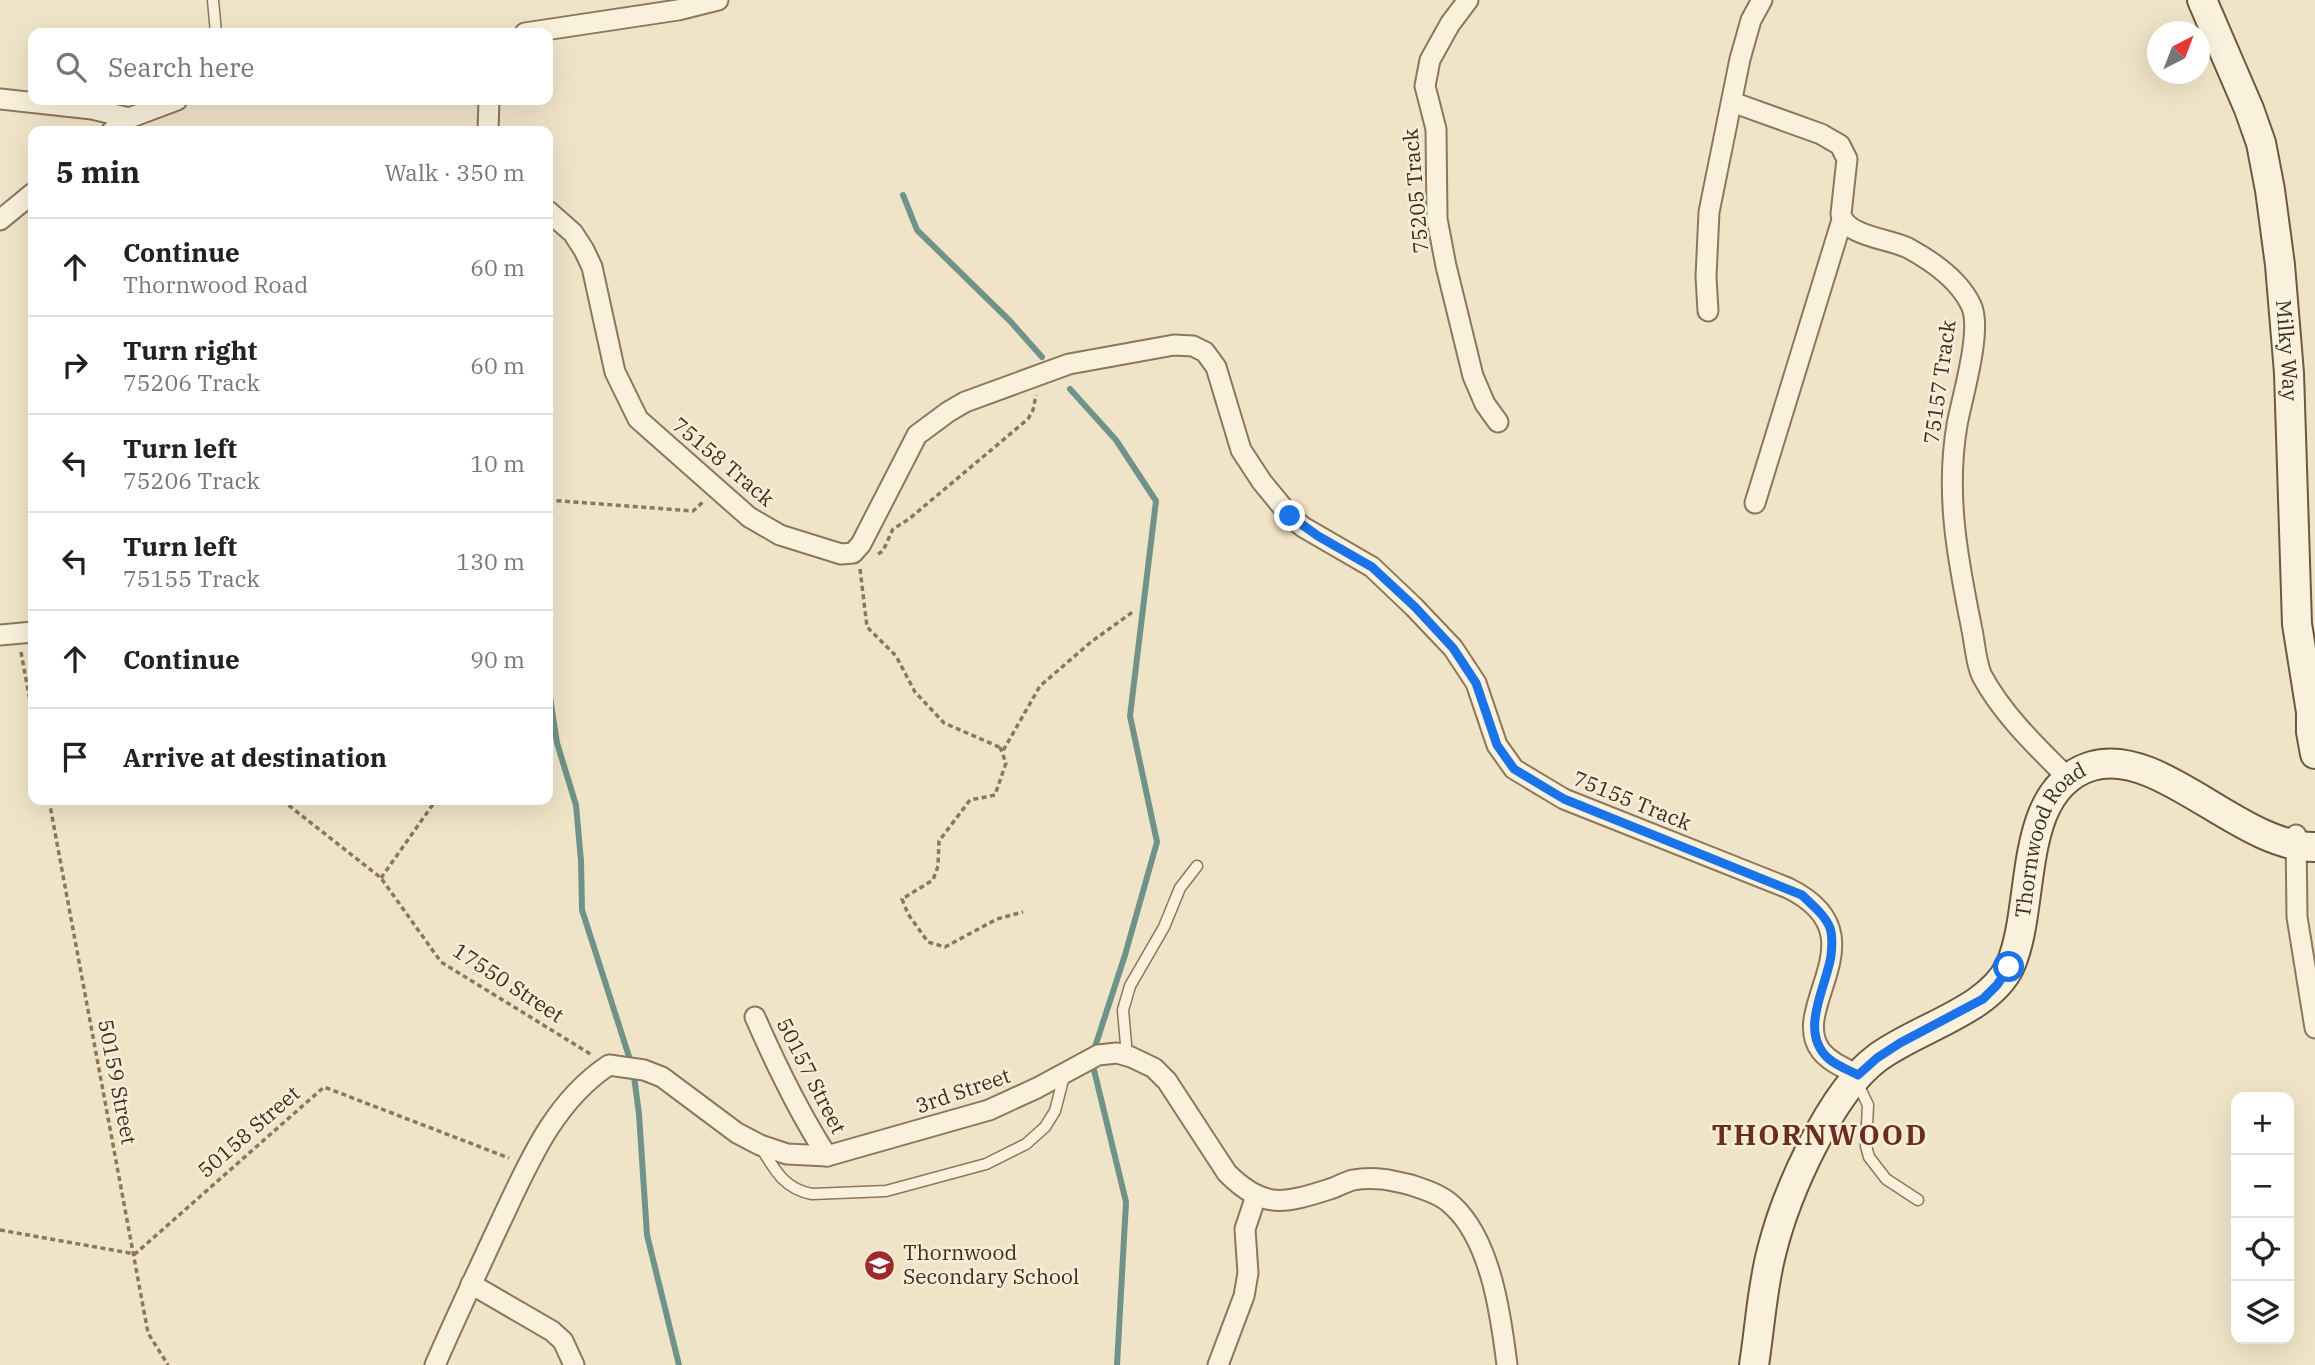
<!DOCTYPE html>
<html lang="en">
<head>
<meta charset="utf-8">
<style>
	body { margin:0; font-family:"IBM Plex Serif",serif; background:#f6f6f6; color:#222 }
	.controls { position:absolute; right:21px; bottom:21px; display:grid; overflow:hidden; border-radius:14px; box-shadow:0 7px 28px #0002 }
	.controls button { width:63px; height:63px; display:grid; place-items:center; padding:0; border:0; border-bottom:2px solid #e0e0e0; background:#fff; color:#222; font:35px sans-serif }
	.compass { position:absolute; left:2147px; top:21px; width:63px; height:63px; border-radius:50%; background:#fff; box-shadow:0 7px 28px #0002; rotate:42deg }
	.stop { position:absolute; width:21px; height:21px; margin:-16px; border:5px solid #1a73e8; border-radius:50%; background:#fff }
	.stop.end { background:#1a73e8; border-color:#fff; box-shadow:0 2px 7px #0008 }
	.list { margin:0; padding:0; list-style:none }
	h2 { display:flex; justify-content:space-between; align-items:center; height:91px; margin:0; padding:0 28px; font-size:30px }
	h2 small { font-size:23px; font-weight:400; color:#767676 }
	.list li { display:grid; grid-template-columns:46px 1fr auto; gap:21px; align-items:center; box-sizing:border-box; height:98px; padding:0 28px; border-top:2px solid #e0e0e0 }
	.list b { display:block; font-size:26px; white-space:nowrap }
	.list p { margin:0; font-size:23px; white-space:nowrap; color:#767676 }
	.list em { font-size:23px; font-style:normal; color:#767676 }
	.icon { flex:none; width:38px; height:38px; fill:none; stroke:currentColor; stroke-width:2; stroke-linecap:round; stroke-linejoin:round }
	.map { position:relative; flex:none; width:2315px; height:1365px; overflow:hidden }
	.search { position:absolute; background:#fff; box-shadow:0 7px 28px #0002; left:28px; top:28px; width:525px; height:77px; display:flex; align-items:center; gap:18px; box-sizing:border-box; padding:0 24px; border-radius:14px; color:#767676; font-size:26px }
	.panel { position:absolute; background:#fff; box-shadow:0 7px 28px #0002; left:28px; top:126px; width:525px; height:679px; border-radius:14px }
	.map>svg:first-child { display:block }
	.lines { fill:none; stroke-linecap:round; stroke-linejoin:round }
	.stream { stroke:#6f938a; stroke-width:6 }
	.lane-casing { stroke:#8d765c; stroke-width:13 }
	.street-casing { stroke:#8d765c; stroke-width:23 }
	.secondary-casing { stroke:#6f573f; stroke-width:32 }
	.path { stroke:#8d765c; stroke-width:3.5; stroke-dasharray:5 3.5; stroke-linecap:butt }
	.lane { stroke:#faf1dc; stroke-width:10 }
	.street { stroke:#faf1dc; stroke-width:19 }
	.secondary { stroke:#faf1dc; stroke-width:28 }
	.route { stroke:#1a73e8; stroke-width:9 }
	.labels { text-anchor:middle; stroke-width:5; stroke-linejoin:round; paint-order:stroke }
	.street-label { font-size:21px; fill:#3d2e20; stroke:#f7eed8 }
	.poi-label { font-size:21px; fill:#3d2e20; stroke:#f7eed8; text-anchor:start }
	.district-label { font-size:28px; font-weight:bold; letter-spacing:2px; fill:#6b2e1e; stroke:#f7eed8 }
</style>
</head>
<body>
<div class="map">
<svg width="2315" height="1365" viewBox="0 0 2315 1365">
	<rect width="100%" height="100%" fill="#f0e4c8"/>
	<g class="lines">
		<g class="stream">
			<path d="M903 195 917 230 1010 321 1042 357"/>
			<path d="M1070 389 1116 440 1156 501 1130 716 1157 842 1125 955 1094 1050"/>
			<path d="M548 684 557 743 576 805 581 861 582 910 633 1069 639 1114 647 1235 679 1365"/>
			<path d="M1094 1070 1126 1202 1117 1365"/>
		</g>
		<defs>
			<g id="lane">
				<path d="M213 0 216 33"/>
				<path d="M1127 1056 1123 1010 1130 986 1164 927 1180 888 1197 866"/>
				<path d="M1857 1082 1868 1105 1866 1146 1869 1157 1886 1179 1918 1200"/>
				<path d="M762 1149C775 1171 785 1189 812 1194L886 1191 986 1164 1026 1144 1045 1127 1055 1111 1064 1076"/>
			</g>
			<g id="street">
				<path d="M1468 0 1450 24 1430 60 1425 86 1436 129 1437 219 1446 266 1473 376 1485 404 1498 422"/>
				<path d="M525 33 678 10 718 0"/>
				<path d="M0 99 92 109 129 118"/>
				<path d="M1732 102 1821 134 1840 145 1847 159 1841 214C1845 236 1890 239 1908 248 1932 261 1959 280 1971 305 1983 329 1962 397 1957 425 1945 495 1958 561 1972 630 1975 644 1976 664 1982 676 2003 715 2037 747 2068 778"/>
				<path d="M112 131 129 118 177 100"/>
				<path d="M488 131 489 100"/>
				<path d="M548 211 573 233 584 250 592 267 615 372 638 419 749 517 780 535 841 554 853 553 861 544 917 435 948 412 965 402 1069 364 1174 345 1193 346 1205 352 1216 367 1241 450 1262 482 1290 516 1303 527 1372 567 1414 607 1453 648 1476 683 1497 745 1514 769 1564 799 1788 888C1884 935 1787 1007 1821 1051 1831 1063 1845 1068 1858 1075"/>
				<path d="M0 220 33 193"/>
				<path d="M1708 311 1706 277 1709 212 1740 59 1751 20 1762 0"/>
				<path d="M1755 503 1842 220"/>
				<path d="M0 635 33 632"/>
				<path d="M2296 835 2297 917 2315 1028"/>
				<path d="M755 1017C776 1065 798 1111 827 1156"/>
				<path d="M471 1284 552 1331 563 1341 574 1365"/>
				<path d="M435 1365C456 1317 478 1270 500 1223 528 1164 553 1102 609 1065L644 1070 662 1077 737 1133 760 1145 787 1154 827 1156 989 1110 1037 1088 1098 1055 1117 1053 1131 1057 1154 1068 1167 1081 1227 1173C1265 1211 1286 1203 1333 1188 1340 1185 1346 1182 1353 1180 1374 1176 1391 1180 1411 1185 1426 1190 1442 1195 1453 1206 1491 1241 1501 1316 1507 1365"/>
				<path d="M1218 1365 1244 1296 1248 1273 1245 1229 1256 1196"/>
			</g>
			<g id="secondary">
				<path id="s1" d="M2202 0 2249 109 2261 143 2270 190 2280 265 2289 373 2297 624 2311 712V732L2315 754"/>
				<path id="s2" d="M1754 1365C1760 1327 1762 1287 1772 1250 1786 1194 1830 1093 1877 1058 1917 1028 1989 1011 2010 966 2037 906 2015 789 2092 766 2160 746 2241 848 2315 847"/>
			</g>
		</defs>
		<use href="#lane" class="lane-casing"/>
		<use href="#street" class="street-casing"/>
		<use href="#secondary" class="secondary-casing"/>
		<g class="path">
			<path d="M548 500 693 511 704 501"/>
			<path d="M878 554 883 551 893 529 909 519 1028 419 1033 410 1036 395"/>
			<path d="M860 569 867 627 896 656 915 692 944 723 1004 749 1040 686 1091 642 1134 611"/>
			<path d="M21 652 33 717"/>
			<path d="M1000 747 1006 763 995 795 970 800 939 841 938 866 933 880 902 899 908 914 928 942 945 947 997 919 1023 912"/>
			<path d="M49 800 148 1333 168 1365"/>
			<path d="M282 800 381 878 441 962 592 1055"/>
			<path d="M381 878 436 800"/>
			<path d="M0 1230 135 1254 324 1087 509 1158"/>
		</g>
		<use href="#lane" class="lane"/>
		<use href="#street" class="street"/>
		<use href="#secondary" class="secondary"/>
	</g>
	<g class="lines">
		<path class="route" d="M1290 516 1318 536 1372 567 1415 607 1453 648 1476 683 1497 745 1514 769 1564 799 1802 895C1812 905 1825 915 1830 928 1833 937 1832 947 1831 956 1826 988 1798 1032 1829 1059 1837 1066 1849 1070 1858 1075L1877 1058 1900 1043 1983 999 1997 985 2009 967"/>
	</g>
	<defs>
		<symbol id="school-disc" viewBox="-11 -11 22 22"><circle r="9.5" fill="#9e2a2b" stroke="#f7eed8"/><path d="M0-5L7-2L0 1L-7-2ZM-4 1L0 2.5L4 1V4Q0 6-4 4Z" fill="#fff"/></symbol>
	</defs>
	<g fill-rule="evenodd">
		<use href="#school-disc" x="862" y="1248" width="35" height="35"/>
	</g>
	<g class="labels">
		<g class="street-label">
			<text transform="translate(1416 191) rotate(-95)" y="7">75205 Track</text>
			<text dy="7" stroke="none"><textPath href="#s1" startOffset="364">Milky Way</textPath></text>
			<text transform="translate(1940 382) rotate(-82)" y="7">75157 Track</text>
			<text transform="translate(723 462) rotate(40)" y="7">75158 Track</text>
			<text transform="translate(1632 801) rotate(22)" y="7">75155 Track</text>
			<text dy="7" stroke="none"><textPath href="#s2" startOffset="637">Thornwood Road</textPath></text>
			<text transform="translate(508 983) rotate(33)" y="7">17550 Street</text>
			<text transform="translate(811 1076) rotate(63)" y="7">50157 Street</text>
			<text transform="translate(117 1082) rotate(79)" y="7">50159 Street</text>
			<text transform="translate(963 1091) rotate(-19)" y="7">3rd Street</text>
			<text transform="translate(249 1132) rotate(-41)" y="7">50158 Street</text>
		</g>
		<g class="poi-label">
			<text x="903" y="1260">Thornwood<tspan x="903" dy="24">Secondary School</tspan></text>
		</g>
		<g class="district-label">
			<text x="1820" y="1145">THORNWOOD</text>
		</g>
	</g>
</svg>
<div class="controls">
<button>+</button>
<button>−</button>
<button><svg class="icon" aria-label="locate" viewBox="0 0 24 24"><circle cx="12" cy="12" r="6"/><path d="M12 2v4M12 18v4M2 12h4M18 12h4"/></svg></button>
<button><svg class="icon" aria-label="layers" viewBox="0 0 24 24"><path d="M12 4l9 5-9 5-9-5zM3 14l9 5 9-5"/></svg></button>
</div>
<svg class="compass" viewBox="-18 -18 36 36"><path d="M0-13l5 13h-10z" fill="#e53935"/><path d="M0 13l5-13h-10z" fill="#767676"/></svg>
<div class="stop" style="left:2009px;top:967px"></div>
<div class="stop end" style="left:1290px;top:516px"></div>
<div class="search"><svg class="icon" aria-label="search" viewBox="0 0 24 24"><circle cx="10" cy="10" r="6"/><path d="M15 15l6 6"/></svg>Search here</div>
<section class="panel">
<h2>5 min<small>Walk · 350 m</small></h2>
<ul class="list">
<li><svg class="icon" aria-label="ahead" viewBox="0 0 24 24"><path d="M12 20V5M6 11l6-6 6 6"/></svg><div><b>Continue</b><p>Thornwood Road</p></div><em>60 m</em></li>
<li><svg class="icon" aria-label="right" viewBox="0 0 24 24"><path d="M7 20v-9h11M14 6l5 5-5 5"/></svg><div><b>Turn right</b><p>75206 Track</p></div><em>60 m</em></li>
<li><svg class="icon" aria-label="left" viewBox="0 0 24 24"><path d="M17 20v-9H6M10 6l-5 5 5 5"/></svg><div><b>Turn left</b><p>75206 Track</p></div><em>10 m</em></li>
<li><svg class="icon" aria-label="left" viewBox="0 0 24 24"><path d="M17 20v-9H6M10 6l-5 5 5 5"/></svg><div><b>Turn left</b><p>75155 Track</p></div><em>130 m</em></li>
<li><svg class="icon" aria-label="ahead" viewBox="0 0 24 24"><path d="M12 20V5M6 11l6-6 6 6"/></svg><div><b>Continue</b></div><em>90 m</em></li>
<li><svg class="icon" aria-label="arrive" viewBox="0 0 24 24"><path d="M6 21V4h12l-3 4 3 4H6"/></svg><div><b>Arrive at destination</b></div></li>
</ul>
</section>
</div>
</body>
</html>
